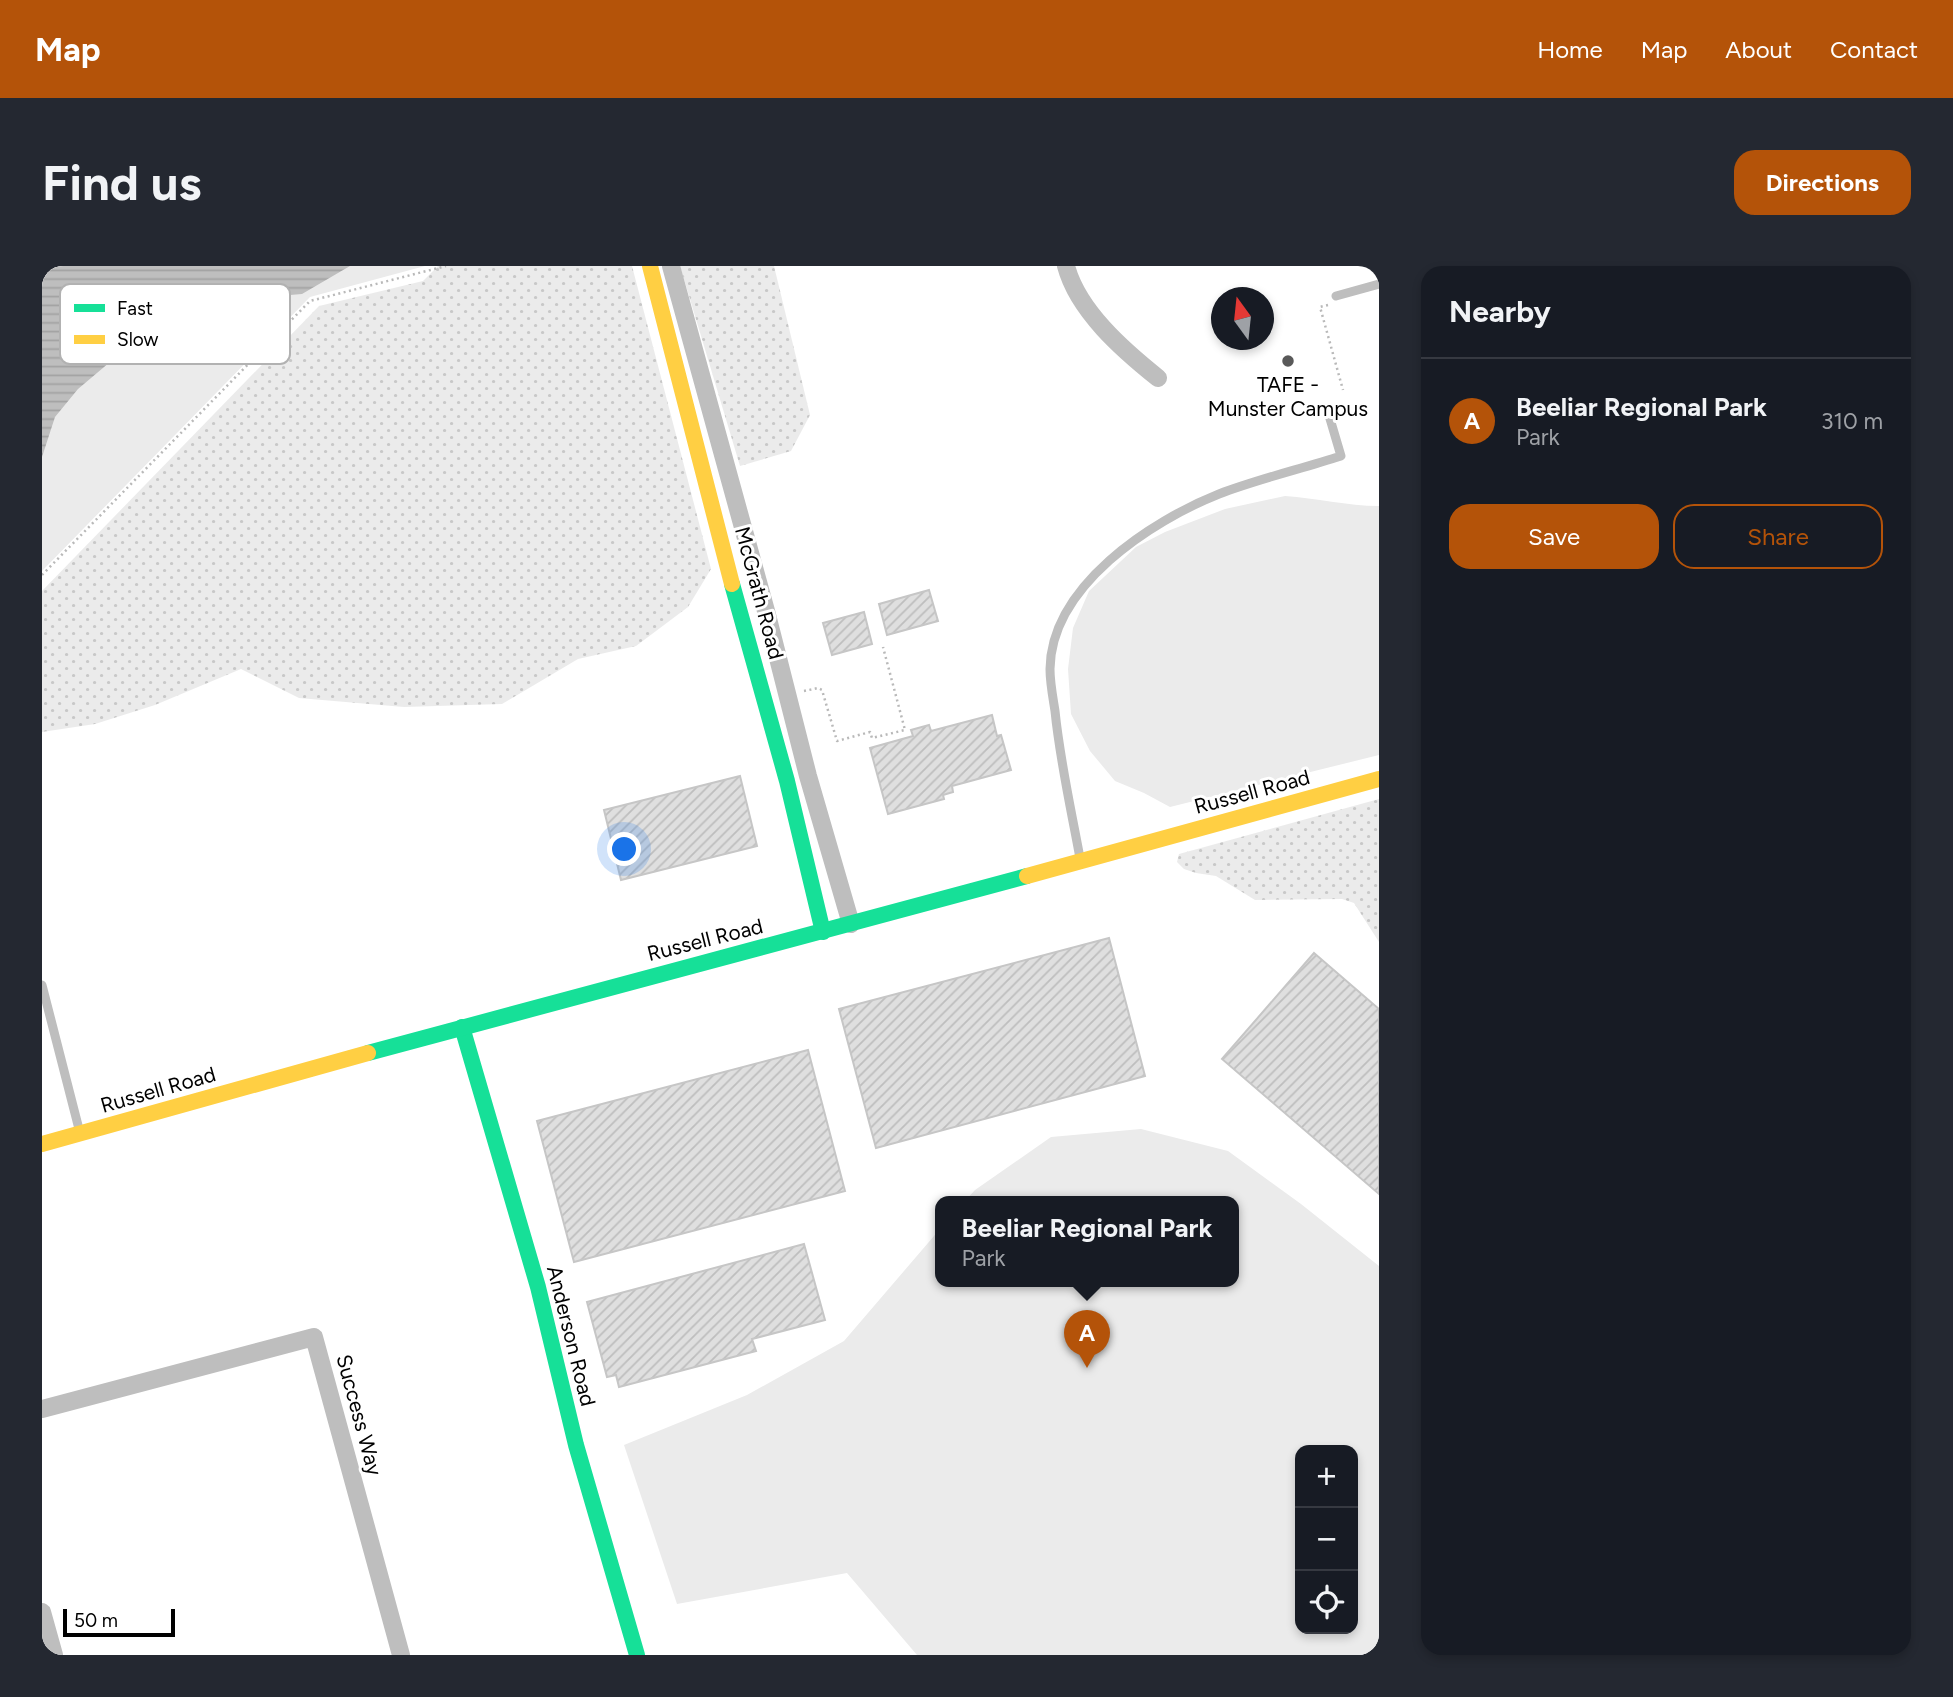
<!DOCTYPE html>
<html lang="en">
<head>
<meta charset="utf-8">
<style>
	body { margin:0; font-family:Figtree,sans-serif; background:#242831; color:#f1f3f6 }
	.controls { position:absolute; right:21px; bottom:21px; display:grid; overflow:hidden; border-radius:14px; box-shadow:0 4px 10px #0003 }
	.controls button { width:63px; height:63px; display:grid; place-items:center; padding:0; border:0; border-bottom:2px solid #363941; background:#171b24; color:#f1f3f6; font:35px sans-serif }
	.compass { position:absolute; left:1169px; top:21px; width:63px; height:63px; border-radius:50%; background:#171b24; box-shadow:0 4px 10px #0003; rotate:345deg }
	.scale { position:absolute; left:21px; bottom:18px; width:112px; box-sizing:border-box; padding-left:7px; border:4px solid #000; border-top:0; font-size:19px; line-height:24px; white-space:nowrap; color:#000; -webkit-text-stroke:5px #fff; paint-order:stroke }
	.you { position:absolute; left:583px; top:584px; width:24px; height:24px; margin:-18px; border:5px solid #fff; border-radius:50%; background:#1a73e8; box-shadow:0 0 0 10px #1a73e833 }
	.badge { display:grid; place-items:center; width:46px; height:46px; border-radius:50%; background:#b45309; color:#fff; font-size:23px; font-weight:700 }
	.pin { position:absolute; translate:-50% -58px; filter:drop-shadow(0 2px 4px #0008) }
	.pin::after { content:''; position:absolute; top:37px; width:24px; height:21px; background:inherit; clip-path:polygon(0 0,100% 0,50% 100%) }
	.popup { position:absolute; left:893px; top:930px; width:304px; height:91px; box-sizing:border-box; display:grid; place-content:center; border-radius:14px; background:#171b24; filter:drop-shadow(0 2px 5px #0005); font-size:23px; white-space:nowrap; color:#9ea1a6 }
	.popup b { font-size:26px; color:#f1f3f6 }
	.popup::after { content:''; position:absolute; left:50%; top:100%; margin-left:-14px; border:14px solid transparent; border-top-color:#171b24 }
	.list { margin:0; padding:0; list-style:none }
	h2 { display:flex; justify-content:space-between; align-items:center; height:91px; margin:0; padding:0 28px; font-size:30px }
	h2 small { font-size:23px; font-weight:400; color:#9ea1a6 }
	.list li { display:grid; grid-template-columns:46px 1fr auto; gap:21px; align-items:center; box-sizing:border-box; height:126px; padding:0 28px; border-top:2px solid #363941 }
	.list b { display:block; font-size:26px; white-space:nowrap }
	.list p { margin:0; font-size:23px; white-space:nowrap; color:#9ea1a6 }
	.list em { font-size:23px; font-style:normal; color:#9ea1a6 }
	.actions { display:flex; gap:14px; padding:21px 28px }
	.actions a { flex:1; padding:16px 0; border:2px solid #b45309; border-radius:21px; text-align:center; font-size:24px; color:#b45309 }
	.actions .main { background:#b45309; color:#fff }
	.icon { flex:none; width:38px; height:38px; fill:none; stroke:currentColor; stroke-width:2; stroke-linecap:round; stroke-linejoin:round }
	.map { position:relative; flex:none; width:1337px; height:1389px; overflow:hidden; border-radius:21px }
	header { display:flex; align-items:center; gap:42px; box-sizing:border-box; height:98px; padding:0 35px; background:#b45309; color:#fff }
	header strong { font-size:33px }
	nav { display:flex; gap:38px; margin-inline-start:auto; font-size:24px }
	.intro { display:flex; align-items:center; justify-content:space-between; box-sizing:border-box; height:168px; padding:0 42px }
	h1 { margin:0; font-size:49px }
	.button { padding:18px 32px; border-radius:21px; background:#b45309; color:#fff; font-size:24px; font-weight:700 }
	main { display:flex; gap:42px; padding:0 42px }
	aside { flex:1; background:#171b24; border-radius:21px; box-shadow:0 4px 10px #0003 }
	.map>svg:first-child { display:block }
	.grass { fill:url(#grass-dots) }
	.green { fill:#ebebeb; fill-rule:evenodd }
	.water { fill:url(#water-rules) }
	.building { fill:url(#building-hatch); stroke:#c6c6c6; stroke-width:2 }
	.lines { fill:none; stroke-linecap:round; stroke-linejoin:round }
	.path { stroke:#b9b9b9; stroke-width:2.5; stroke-dasharray:2 3.5; stroke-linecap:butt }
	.lane { stroke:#bebebe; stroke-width:9 }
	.street { stroke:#bebebe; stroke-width:18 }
	.fast { stroke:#16e098; stroke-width:16 }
	.slow { stroke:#ffcf43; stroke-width:16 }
	.poi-dot { fill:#595959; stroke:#fff; stroke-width:2.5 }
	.labels { text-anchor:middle; stroke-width:6; stroke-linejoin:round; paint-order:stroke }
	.poi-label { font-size:21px; fill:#000; stroke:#fff }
	.street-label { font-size:21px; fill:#000; stroke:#fff }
	.key { fill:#fff; stroke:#b2b2b2; stroke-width:2 }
	.key-label { font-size:19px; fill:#000 }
</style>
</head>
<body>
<header>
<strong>Map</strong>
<nav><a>Home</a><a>Map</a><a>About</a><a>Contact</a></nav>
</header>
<div class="intro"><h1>Find us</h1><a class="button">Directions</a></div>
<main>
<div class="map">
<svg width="1337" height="1389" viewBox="0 0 1337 1389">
	<defs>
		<pattern id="grass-dots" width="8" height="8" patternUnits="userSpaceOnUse" patternTransform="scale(1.75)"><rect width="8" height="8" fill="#ebebeb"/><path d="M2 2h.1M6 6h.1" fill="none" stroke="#c8c8c8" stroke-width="1.8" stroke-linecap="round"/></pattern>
		<pattern id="water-rules" width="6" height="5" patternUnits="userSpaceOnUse" patternTransform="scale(1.75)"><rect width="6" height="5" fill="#bebebe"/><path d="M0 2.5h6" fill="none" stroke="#a2a2a2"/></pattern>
		<pattern id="building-hatch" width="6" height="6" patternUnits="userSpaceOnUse" patternTransform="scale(1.75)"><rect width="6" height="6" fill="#dfdfdf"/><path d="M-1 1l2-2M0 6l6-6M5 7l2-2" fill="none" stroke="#bebebe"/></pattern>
	</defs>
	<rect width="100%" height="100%" fill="#fff"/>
	<g class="grass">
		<path d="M396 0H590L669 303 646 341 594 380 536 393 460 438 362 441 257 432 199 403 113 439 53 458 0 466V325L277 40 381 15Z"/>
		<path d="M638 0H732L768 149 749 185 698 200Z"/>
		<path d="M1337 533V676L1312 637 1300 633 1213 634 1174 610 1154 607 1142 603 1135 596 1137 588Z"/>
	</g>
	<g class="green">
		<path d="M0 0H383L268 31 0 305Z"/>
		<path d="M1243 230C1274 232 1305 240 1337 240V489L1128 541 1102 527 1073 515 1048 485 1029 448 1026 403 1031 362 1047 325 1094 281 1123 266 1183 243Z"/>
		<path d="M1099 863 1186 885 1259 938 1337 1000V1389H875L805 1307 635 1338 582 1179 705 1129 802 1075 898 963V1016H1192V936H922L933 924 1009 871ZM1311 1184V1363H1258V1184Z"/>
	</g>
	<path class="water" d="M0 0H308L260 28 186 34 163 51 100 69 36 123 13 151 0 191Z"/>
	<g class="building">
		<path d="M887 324 896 355 845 369 837 338Z"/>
		<path d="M822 346 830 378 790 389 781 357Z"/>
		<path d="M950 449 955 470 959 469 969 504 910 520 911 526 901 529 902 533 846 548 828 482 871 470 869 464 887 459 889 465Z"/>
		<path d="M698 510 715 580 579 614 562 544Z"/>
		<path d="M1067 672 1103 810 834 882 797 743Z"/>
		<path d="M1272 687 1337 743V928L1180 793Z"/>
		<path d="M766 784 803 925 532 996 495 855Z"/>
		<path d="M762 978 783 1054 710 1073 714 1085 577 1121 574 1109 565 1111 545 1036Z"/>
	</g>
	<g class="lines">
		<g class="path">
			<path d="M1286 39 1278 41 1301 124"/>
			<path d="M0 309 268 35 404 0"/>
			<path d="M762 425 776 422 780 424 795 475 828 466 830 472 863 464 841 381"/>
		</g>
		<g class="lane">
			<path d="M1294 30 1337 18"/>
			<path d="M1038 592C1029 543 1018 495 1013 445 1011 432 1008 417 1008 403 1009 320 1109 255 1177 228 1216 213 1259 203 1299 190L1286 146"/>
			<path d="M0 719 38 867"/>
		</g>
		<g class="street">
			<path d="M629 0 724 345 766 510 809 658"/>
			<path d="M1024 0C1036 45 1081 84 1116 112"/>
			<path d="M0 1143 272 1071 359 1389"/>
			<path d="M0 1346 12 1389"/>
		</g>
		<g class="fast">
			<path d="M690 318 745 515 781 666"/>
			<path d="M420 761 496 1021 534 1179 595 1389"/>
			<path d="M326 787C545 727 766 670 985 610"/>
		</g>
		<g class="slow">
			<path d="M608 0 690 318"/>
			<path d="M985 610 1337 513"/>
			<path d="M0 878 326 787"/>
		</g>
	</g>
	<circle class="poi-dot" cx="1246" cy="95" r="7"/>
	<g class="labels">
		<g class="poi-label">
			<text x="1246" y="126">TAFE -<tspan x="1246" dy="24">Munster Campus</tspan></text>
		</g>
		<g class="street-label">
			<text transform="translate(717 327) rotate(75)" y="7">McGrath Road</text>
			<text transform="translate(1210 526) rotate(-15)" y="7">Russell Road</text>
			<text transform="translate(663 674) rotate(-14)" y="7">Russell Road</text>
			<text transform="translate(116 824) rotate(-16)" y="7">Russell Road</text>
			<text transform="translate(529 1070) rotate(76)" y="7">Anderson Road</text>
			<text transform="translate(317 1149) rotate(75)" y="7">Success Way</text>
		</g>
	</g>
	<rect x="18" y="18" width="230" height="80" rx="10" class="key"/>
	<rect x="32" y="38" width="31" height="8" fill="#16e098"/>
	<rect x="32" y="69" width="31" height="9" fill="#ffcf43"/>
	<g class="key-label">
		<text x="75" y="49">Fast</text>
		<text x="75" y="80">Slow</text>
	</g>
</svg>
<div class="controls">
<button>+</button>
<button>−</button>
<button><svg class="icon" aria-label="locate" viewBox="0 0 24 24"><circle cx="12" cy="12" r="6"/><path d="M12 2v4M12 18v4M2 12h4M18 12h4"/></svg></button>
</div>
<svg class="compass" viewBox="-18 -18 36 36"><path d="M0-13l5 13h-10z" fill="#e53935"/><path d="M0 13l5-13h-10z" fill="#9ea1a6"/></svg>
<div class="scale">50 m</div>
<div class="you"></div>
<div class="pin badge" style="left:1045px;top:1102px">A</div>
<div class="popup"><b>Beeliar Regional Park</b>Park</div>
</div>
<aside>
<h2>Nearby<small></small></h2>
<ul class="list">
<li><span class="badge">A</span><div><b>Beeliar Regional Park</b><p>Park</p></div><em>310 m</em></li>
</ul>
<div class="actions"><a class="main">Save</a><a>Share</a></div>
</aside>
</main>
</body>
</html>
